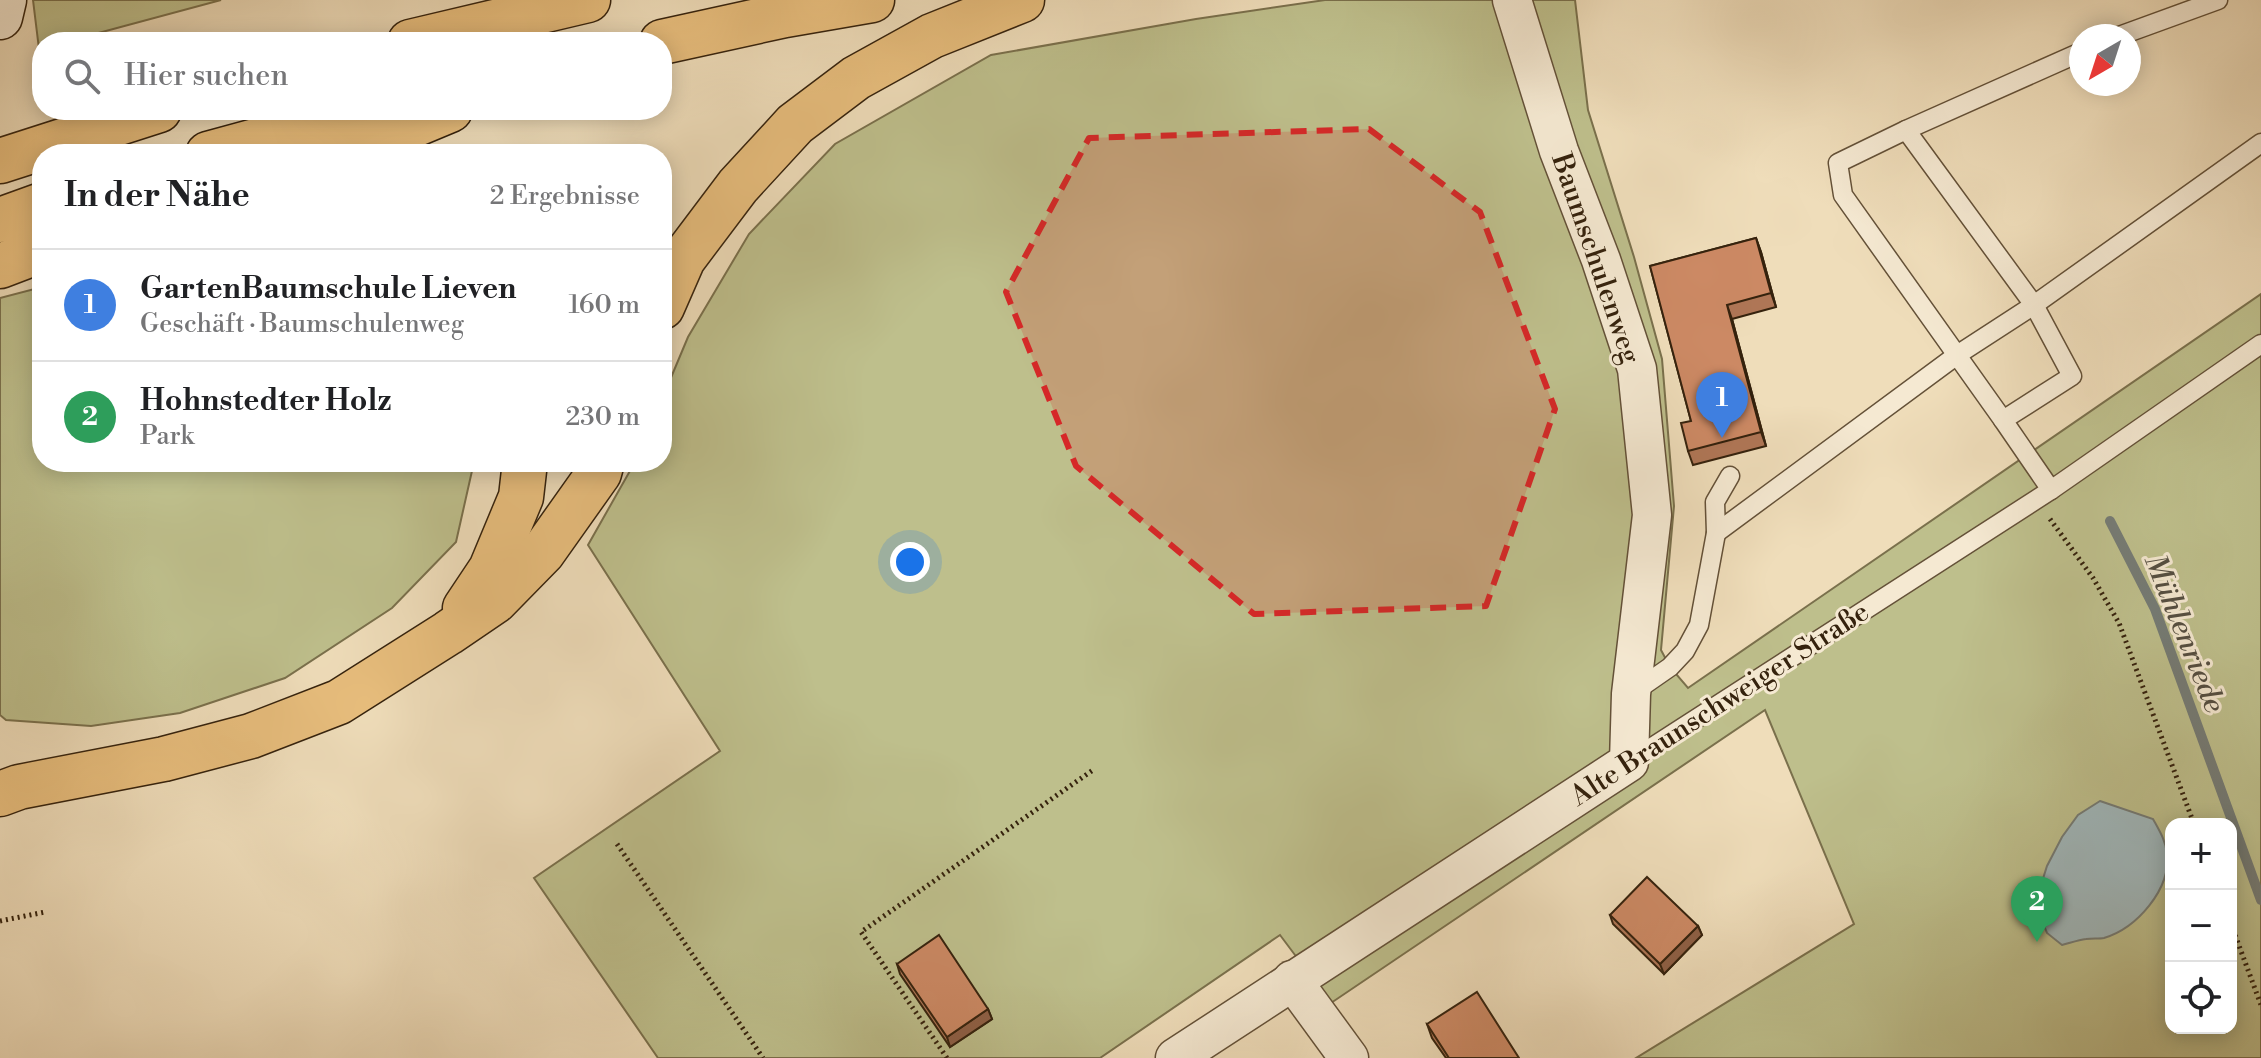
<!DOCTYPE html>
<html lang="de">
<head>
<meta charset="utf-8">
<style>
	body { margin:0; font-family:"Libre Bodoni",serif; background:#f2f2f2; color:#202124 }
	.controls { position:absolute; right:24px; bottom:24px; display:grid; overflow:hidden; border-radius:16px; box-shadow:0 4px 20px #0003 }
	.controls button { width:72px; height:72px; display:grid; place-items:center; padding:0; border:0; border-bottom:2px solid #e0e0e0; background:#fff; color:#202124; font:40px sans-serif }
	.compass { position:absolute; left:2069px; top:24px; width:72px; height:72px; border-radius:50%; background:#fff; box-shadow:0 4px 20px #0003; rotate:219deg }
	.you { position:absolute; left:910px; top:562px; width:28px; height:28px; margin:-20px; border:6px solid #fff; border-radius:50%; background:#1a73e8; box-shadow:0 0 0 12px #1a73e833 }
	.badge { display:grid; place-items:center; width:52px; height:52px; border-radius:50%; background:#2563eb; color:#fff; font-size:26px; font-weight:700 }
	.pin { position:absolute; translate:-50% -66px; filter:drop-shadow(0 2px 4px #0008) }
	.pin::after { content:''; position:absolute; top:42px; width:28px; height:24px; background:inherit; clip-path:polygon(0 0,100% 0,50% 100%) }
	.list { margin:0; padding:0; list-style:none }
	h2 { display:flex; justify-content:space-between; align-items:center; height:104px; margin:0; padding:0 32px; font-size:34px }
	h2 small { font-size:26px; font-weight:400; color:#757577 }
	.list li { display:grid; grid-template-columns:52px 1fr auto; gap:24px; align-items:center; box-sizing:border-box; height:112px; padding:0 32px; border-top:2px solid #e0e0e0 }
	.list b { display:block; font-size:30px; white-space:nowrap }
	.list p { margin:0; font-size:26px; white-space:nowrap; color:#757577 }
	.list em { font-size:26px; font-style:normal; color:#757577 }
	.icon { flex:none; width:44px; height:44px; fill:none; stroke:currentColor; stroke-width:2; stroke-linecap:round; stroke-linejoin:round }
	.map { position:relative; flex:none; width:2261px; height:1058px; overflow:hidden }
	.search { position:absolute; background:#fff; box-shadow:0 4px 20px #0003; left:32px; top:32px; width:640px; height:88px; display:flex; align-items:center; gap:20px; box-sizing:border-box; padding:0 28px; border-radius:32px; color:#757577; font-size:30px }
	.panel { position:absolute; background:#fff; box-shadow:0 4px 20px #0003; left:32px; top:144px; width:640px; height:328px; border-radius:32px }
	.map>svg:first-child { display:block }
	.green { fill:#bebf8c; stroke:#7a704c; stroke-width:2; fill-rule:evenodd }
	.water { fill:#a0b8bc; stroke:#757c76; stroke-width:2 }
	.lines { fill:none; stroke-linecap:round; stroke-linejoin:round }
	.stream { stroke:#757c76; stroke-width:10 }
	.lane-casing { stroke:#645138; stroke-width:21 }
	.street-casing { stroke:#645138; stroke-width:41 }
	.secondary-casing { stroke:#35220d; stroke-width:47 }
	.highway-casing { stroke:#35220d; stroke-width:47 }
	.path { stroke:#35220d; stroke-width:5; stroke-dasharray:2 4; stroke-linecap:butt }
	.lane { stroke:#f5e9d2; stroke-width:18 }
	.street { stroke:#f5e9d2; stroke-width:38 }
	.secondary { stroke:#f5e9d2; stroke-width:44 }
	.highway { stroke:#e8be7d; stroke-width:44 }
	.wall { fill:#af7656; stroke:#35220d; stroke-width:2 }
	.shaded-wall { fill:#8f6046; stroke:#35220d; stroke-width:2 }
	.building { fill:#cc8964; stroke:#35220d; stroke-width:2 }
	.marked { fill:#d62828; fill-opacity:0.2; stroke:#d62828; stroke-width:6; stroke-dasharray:16 10; stroke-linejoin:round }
	.labels { text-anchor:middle; stroke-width:6; stroke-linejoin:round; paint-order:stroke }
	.street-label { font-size:28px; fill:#35220d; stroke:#f5e9d2 }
	.water-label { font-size:30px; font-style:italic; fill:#554f42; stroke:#f5e9d2 }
</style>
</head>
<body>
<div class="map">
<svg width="2261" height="1058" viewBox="0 0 2261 1058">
	<rect width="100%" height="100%" fill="#efddba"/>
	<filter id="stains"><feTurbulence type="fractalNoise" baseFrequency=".0025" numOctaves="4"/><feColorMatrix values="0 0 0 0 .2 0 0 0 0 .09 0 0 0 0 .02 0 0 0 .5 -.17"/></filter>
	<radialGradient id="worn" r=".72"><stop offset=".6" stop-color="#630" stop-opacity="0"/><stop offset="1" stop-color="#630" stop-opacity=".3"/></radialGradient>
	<g class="green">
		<path d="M33 0H221L65 42H42V48L39 49Z"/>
		<path d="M1325 0H1575L1588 110 1634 257 1662 359 1674 506 1661 650 1670 667 1688 688 2261 294V1058H1636L1854 924 1765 710 1331 1003 1280 935 1100 1058H658L534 878 720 751 588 545 635 462H662V399L688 337 749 234 835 144 991 55 1196 19ZM2171 824H2231V1028H2171Z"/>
		<path d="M42 287V462H474L456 542 392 608 285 678 180 713 91 726 6 720 0 715V298Z"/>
	</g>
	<path class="water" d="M2100 801 2153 819C2159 830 2166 841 2167 854 2171 889 2137 928 2104 938 2099 939 2092 938 2086 939 2078 940 2070 943 2062 945L2047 933 2035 904 2047 866 2062 837 2078 815Z"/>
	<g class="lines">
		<path class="stream" d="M2110 521 2155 609 2261 900"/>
		<defs>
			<g id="lane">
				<path d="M2119 36 2218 0"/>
				<path d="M1906 130 2034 305 2072 376 2003 420 2051 490"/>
				<path d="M2003 420 1843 195 1838 163 1906 130 2081 52"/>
				<path d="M1716 533 1957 355 2034 305 2261 143"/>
				<path d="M1634 692 1670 667 1685 651 1699 625 1716 533 1715 502 1730 476"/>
				<path d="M1629 762 2051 490 2261 344"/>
			</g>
			<g id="street">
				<path d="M1292 980 1349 1058"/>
				<path d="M1175 1058 1629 762 1631 694 1652 515 1637 369 1601 260 1559 151 1512 0"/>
			</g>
			<path id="secondary" d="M0 17 4 0"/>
			<g id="highway">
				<path d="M410 42 588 0"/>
				<path d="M662 42 785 15 872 0"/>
				<path d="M208 154 368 110"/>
				<path d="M323 154 402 130 450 110"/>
				<path d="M0 161 159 110"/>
				<path d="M0 220 42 205"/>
				<path d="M0 266 42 250"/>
				<path d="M662 307 683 259 738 186 795 124 856 78 932 36 1022 0"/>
				<path d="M465 608 491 569 521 497 525 462"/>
				<path d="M0 794 19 787 164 759 251 736 339 702 448 633 495 601 543 552 599 473 602 462"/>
			</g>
		</defs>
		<use href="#lane" class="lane-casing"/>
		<use href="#street" class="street-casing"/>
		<use href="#secondary" class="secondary-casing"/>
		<use href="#highway" class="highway-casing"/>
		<g class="path">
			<path d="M2050 519 2093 578 2119 623 2194 824"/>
			<path d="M617 844 763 1058"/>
			<path d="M0 921 45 912"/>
			<path d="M2231 924 2261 1005"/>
			<path d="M947 1058 861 932 1093 770"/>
		</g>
		<use href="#lane" class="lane"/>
		<use href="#street" class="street"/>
		<use href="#secondary" class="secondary"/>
		<use href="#highway" class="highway"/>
	</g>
	<g class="wall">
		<path d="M1756 238 1761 252 1776 307 1732 319 1766 446 1693 465 1688 451 1691 421 1650 266Z"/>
		<path d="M1610 915 1698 926 1702 935 1664 974 1613 924Z"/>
		<path d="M897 964 988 1009 992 1019 950 1047 900 974Z"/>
		<path d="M1427 1024 1519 1058H1446L1432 1038Z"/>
	</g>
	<g class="shaded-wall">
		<path d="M1756 238 1761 252 1776 307 1771 293Z"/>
		<path d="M1727 305 1732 319 1766 446 1761 432Z"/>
		<path d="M1698 926 1702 935 1664 974 1660 964Z"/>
		<path d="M988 1009 992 1019 950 1047 947 1037Z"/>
	</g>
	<g class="building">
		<path d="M1756 238 1771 293 1727 305 1761 432 1688 451 1681 423 1691 421 1650 266Z"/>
		<path d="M1647 877 1698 926 1660 964 1610 915Z"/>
		<path d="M939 935 988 1009 947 1037 897 964Z"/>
		<path d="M1477 992 1519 1058H1449L1427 1024Z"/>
	</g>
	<path class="marked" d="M1369 129 1480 212 1555 409 1486 606 1254 614 1076 466 1006 292 1089 138Z"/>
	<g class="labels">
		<g class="street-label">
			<text transform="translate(1597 258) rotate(71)" y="10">Baumschulenweg</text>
			<text transform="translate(1719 703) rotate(-33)" y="10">Alte Braunschweiger Straße</text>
		</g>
		<g class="water-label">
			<text transform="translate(2185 633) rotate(68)" y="10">Mühlenriede</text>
		</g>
	</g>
	<rect width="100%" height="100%" filter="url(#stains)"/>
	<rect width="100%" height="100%" fill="url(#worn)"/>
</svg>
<div class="controls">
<button>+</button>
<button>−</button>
<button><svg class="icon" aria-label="locate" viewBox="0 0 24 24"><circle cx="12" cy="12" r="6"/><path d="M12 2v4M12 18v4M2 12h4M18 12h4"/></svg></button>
</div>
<svg class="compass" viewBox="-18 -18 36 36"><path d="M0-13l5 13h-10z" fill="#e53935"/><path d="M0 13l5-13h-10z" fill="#757577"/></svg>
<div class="you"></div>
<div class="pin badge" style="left:1722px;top:438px;background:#3f7fe0">1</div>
<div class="pin badge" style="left:2037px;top:942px;background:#2e9e5b">2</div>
<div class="search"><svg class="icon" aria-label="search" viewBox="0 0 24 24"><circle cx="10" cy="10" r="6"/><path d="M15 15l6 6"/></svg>Hier suchen</div>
<section class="panel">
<h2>In der Nähe<small>2 Ergebnisse</small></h2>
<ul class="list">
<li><span class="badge" style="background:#3f7fe0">1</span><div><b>GartenBaumschule Lieven</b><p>Geschäft · Baumschulenweg</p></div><em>160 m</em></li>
<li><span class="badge" style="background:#2e9e5b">2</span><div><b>Hohnstedter Holz</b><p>Park</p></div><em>230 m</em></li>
</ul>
</section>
</div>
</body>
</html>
